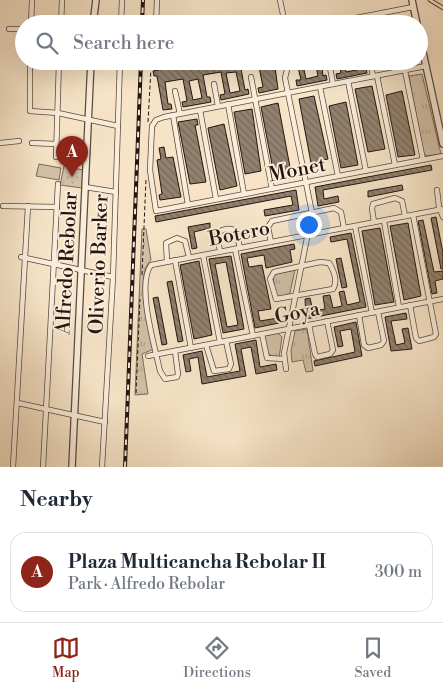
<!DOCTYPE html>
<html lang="en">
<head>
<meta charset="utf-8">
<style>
	body { margin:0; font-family:"Libre Bodoni",serif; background:#f2f2f3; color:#1f2937 }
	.you { position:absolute; left:308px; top:224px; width:18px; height:18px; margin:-12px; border:4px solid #fff; border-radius:50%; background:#1a73e8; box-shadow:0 0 0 8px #1a73e833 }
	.badge { display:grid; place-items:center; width:32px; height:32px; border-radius:50%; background:#8f2418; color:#fff; font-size:16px; font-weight:700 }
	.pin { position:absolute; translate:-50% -41px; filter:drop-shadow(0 1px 2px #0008) }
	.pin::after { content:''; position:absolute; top:26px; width:18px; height:15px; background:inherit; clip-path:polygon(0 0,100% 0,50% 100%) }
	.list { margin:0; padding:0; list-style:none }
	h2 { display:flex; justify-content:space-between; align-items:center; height:65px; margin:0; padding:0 20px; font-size:21px }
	h2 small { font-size:16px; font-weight:400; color:#747a83 }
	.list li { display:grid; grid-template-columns:32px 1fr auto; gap:15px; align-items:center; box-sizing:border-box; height:80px; margin:0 10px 10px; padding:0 10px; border:1px solid #e0e1e3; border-radius:15px }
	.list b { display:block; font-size:19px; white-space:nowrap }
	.list p { margin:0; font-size:16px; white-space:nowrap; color:#747a83 }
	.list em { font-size:16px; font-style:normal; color:#747a83 }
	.icon { flex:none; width:28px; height:28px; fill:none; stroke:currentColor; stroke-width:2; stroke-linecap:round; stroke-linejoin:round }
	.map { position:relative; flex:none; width:443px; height:467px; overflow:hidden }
	.search { position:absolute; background:#fff; box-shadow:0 5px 20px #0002; left:15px; right:15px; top:15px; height:55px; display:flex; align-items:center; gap:12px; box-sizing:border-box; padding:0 18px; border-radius:28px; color:#747a83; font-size:19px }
	.sheet { height:155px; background:#fff }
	nav { display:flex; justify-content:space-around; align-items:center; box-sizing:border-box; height:70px; border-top:1px solid #e0e1e3; background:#fff; font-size:14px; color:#747a83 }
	nav a { display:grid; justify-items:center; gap:2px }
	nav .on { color:#8f2418 }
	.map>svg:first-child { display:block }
	.grass { fill:url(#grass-tufts); stroke:#7c6b5c }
	.park { fill:url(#park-dots); stroke:#7c6b5c }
	.pitch { fill:#d3c1a9; stroke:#7c6b5c }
	.building { fill:url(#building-back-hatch); stroke:#24150f; fill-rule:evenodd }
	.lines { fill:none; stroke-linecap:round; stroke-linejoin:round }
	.service-casing { stroke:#59493d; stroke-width:4.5 }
	.minor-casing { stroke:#59493d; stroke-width:6 }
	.tertiary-casing { stroke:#59493d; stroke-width:8 }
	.path { stroke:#24150f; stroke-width:1; stroke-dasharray:4 2.5; stroke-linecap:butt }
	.service { stroke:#faeddb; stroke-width:2.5 }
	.minor { stroke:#faeddb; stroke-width:4.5 }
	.tertiary { stroke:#faeddb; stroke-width:5.5 }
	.rail-casing { stroke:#24150f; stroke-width:4 }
	.rail { stroke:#faeddb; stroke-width:2; stroke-dasharray:5.5; stroke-linecap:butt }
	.labels { text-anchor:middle; stroke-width:4; stroke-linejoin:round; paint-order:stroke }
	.street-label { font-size:20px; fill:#24150f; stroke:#faeddb }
</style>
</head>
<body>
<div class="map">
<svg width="443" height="467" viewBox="0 0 443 467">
	<defs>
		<pattern id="grass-tufts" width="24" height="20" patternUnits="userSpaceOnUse" patternTransform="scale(1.25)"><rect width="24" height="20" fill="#d3c1a9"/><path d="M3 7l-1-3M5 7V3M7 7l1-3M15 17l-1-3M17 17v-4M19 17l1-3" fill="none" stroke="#b5a590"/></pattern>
		<pattern id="park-dots" width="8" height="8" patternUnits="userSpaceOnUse" patternTransform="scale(1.25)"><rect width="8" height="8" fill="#d3c1a9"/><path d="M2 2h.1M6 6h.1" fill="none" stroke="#b5a590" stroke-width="1.8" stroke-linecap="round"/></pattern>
		<pattern id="building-back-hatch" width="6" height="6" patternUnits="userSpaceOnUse" patternTransform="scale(1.25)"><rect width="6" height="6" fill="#92816f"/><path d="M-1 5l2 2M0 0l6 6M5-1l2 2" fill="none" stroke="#77685a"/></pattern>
	</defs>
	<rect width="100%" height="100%" fill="#f7e4c8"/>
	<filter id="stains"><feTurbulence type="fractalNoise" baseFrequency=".004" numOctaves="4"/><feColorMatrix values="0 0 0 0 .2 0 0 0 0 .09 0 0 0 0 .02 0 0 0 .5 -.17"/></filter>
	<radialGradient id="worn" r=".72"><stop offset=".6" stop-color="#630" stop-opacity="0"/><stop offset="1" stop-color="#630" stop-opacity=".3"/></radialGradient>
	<g class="grass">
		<path d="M422 74 441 154 424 156 409 76Z"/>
		<path d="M142 229H146L151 260C134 277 149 328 154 349L142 354 148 394 135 395Z"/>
		<path d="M295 270 289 297H276L273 277 276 274Z"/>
		<path d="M307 329 313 371 306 372 303 360 292 362 291 351 295 331Z"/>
		<path d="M278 333 282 337 279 358 271 356 267 351 264 336Z"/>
	</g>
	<path class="park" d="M64 166 83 170 82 188 60 185Z"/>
	<path class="pitch" d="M39 164 61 168 59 180 36 176Z"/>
	<g class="building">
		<path d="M157 61H161L163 67 203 61H253L254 67 241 69 245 90 248 89 249 94 221 100 220 95 225 94 221 72 203 75 207 97H210L211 102 183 107 182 102 187 101 183 79 165 82 168 104H171L172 109 163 110 157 76H154L153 71 159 70ZM236 72 240 91 230 93 226 73ZM198 79 202 98 193 100 189 81Z"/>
		<path d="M278 61 279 66 275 67 278 89 259 93 258 88 263 87 258 62Z"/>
		<path d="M315 61H321L323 76 326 75 327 80 297 86 296 80H301L298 67 303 65 306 79 318 76Z"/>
		<path d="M339 61H344L346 72 357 70 355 61H360L362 68H366L367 73 337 79 336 74 341 73Z"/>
		<path d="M372 86 385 149 368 152 355 89Z"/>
		<path d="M402 91 415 155 398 157 386 95Z"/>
		<path d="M314 96 328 159 311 163 299 99Z"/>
		<path d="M346 102 358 165 341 168 329 106Z"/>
		<path d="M278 103 292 178 275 180 261 107Z"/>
		<path d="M252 109 261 171 245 174 234 112Z"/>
		<path d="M197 119 198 125H195L206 182 190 184 178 122Z"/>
		<path d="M224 124 237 186 220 190 208 128Z"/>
		<path d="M164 147 166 158 173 157 181 197 160 200 159 195 162 194 157 160 161 159 159 148Z"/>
		<path d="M431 165 432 170 323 190 324 199 338 196 339 202 318 206 315 187Z"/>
		<path d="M402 185 403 190 368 197V191Z"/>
		<path d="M296 190 299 210 265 216 264 210 293 205 291 196 156 222 155 216Z"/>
		<path d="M436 217 443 253V269H441L431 218Z"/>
		<path d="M423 220 434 272 443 271V279L435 281 437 293 432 294 418 221Z"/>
		<path d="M210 223V228L194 232 197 248 192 249 188 227Z"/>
		<path d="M408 223 421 296 404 300 390 226Z"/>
		<path d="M380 228 394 302 375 305 362 231Z"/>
		<path d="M351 233 366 307 306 319 305 299 310 298 313 311 325 309 323 296 330 295 333 308 342 306 339 292 344 291 347 305 360 302 347 239 331 242 330 237Z"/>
		<path d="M294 244 295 249 290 250 292 262 266 268 264 255 247 258 249 267 262 265 270 304 271 309 258 311 260 321 278 318 279 323 255 328 241 254Z"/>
		<path d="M231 256 244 329 223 333 209 259ZM226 262 238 325 227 327 215 264Z"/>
		<path d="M341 258 347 287 342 288 336 259Z"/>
		<path d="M199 261 212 335 194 339 180 265Z"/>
		<path d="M172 281 183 341 178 342 167 282Z"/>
		<path d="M158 297 167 344 162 345 153 298Z"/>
		<path d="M406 313 407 319 391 321 396 345 405 343 402 329 408 328 412 349 391 351 385 317Z"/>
		<path d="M356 322 362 356 315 366 314 361 355 352 351 329 340 331 343 346 338 347 334 327Z"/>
		<path d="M256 340 260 367 276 364 277 370 256 374 251 347 241 349 246 376 202 384 198 357 189 359 191 371 186 372 183 355 202 351 207 377 240 371 235 344Z"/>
	</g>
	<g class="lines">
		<defs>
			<path id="service" d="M430 0 443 8"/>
			<g id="minor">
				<path d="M280 0 285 24"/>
				<path d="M31 24 32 0"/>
				<path d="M61 24 62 0"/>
				<path d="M121 24 122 0"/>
				<path d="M156 24 157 0"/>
				<path d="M325 24 413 7"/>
				<path d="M9 29H24"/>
				<path d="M30 61V111L58 113 118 126"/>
				<path d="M370 61 373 76"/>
				<path d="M403 61 423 160"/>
				<path d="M329 62 333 84"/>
				<path d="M426 66 164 117 156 120 152 126 150 170 156 211 443 156"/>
				<path d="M377 76 395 165"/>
				<path d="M251 77 272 189"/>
				<path d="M348 81 366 171"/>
				<path d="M214 84 218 106"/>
				<path d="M320 87 338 176"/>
				<path d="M175 91 180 114"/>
				<path d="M228 104 244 194"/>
				<path d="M200 110 216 199"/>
				<path d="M173 115 188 205"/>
				<path d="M0 143 19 141"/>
				<path d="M32 143 56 144"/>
				<path d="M56 157 59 61"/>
				<path d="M85 187 116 192"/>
				<path d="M437 190 439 207 443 217"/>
				<path d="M3 206 57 207"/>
				<path d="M384 221 399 307"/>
				<path d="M374 222 372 209 373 204 395 198 402 201 405 216"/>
				<path d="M355 226 372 313"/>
				<path d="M271 242 268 227 272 221 334 208 341 212 344 228"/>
				<path d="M235 249 253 336"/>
				<path d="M220 251 217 235C220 229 230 227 236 231L240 248"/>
				<path d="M203 255 220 342"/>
				<path d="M21 257 113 277"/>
				<path d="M175 260 191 348"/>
				<path d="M167 261 166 243 177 238 185 241 189 257"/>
				<path d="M320 262 329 263C334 271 338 281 333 289L276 299 270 279 274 272Z"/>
				<path d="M410 305 416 338 419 341 434 337 436 334 413 215"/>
				<path d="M359 315 364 345 368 348 381 345 384 341 378 312"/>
				<path d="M309 325 315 354 317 357 330 354 333 350 327 321"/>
				<path d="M262 334 267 358 284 359"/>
				<path d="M206 345 214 371 229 369 231 364 226 341"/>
				<path d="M175 351 178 374 177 377 165 379 160 371C155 347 136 285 151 265L443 209"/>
				<path d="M148 356 443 299"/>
				<path d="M286 369 284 353 312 213 285 78 289 61"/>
				<path d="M18 403 105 422"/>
				<path d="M13 467 28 206"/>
				<path d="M43 467 58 184"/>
				<path d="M102 467 113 277 120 61"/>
			</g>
			<g id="tertiary">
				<path d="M412 0 417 24"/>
				<path d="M93 24 96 0"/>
				<path d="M419 34 443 144"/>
				<path d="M72 467 91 61"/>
			</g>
		</defs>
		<use href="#service" class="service-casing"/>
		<use href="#minor" class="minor-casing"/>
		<use href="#tertiary" class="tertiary-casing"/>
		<g class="path">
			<path d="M148 122 151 68"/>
			<path d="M142 275 146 179"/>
			<path d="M136 393 140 299"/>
		</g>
		<use href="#service" class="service"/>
		<use href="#minor" class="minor"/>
		<use href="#tertiary" class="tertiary"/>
		<defs>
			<g id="rail">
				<path d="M142 24 143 0"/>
				<path d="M125 467 141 61"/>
			</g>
		</defs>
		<use href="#rail" class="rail-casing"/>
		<use href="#rail" class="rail"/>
	</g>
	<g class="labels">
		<g class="street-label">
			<text transform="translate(297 169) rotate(-11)" y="7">Monet</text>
			<text transform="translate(239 233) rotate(-11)" y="7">Botero</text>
			<text transform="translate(66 263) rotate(-87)" y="7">Alfredo Rebolar</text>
			<text transform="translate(98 264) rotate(-88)" y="7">Oliverio Barker</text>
			<text transform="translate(297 312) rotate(-11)" y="7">Goya</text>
		</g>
	</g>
	<rect width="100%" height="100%" filter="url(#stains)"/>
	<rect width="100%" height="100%" fill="url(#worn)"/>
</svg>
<div class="you"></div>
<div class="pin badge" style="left:72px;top:177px">A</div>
<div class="search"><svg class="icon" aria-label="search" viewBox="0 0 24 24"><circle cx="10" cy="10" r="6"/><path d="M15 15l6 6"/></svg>Search here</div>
</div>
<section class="sheet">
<h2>Nearby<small></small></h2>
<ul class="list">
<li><span class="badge">A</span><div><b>Plaza Multicancha Rebolar II</b><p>Park · Alfredo Rebolar</p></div><em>300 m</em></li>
</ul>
</section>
<nav>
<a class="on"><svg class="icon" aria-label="map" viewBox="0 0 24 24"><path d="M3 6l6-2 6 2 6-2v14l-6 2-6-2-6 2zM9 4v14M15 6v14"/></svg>Map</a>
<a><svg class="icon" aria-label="directions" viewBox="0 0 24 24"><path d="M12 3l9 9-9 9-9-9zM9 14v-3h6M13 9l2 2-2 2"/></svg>Directions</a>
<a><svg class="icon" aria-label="saved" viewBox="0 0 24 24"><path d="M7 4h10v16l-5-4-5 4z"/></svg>Saved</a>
</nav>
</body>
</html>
